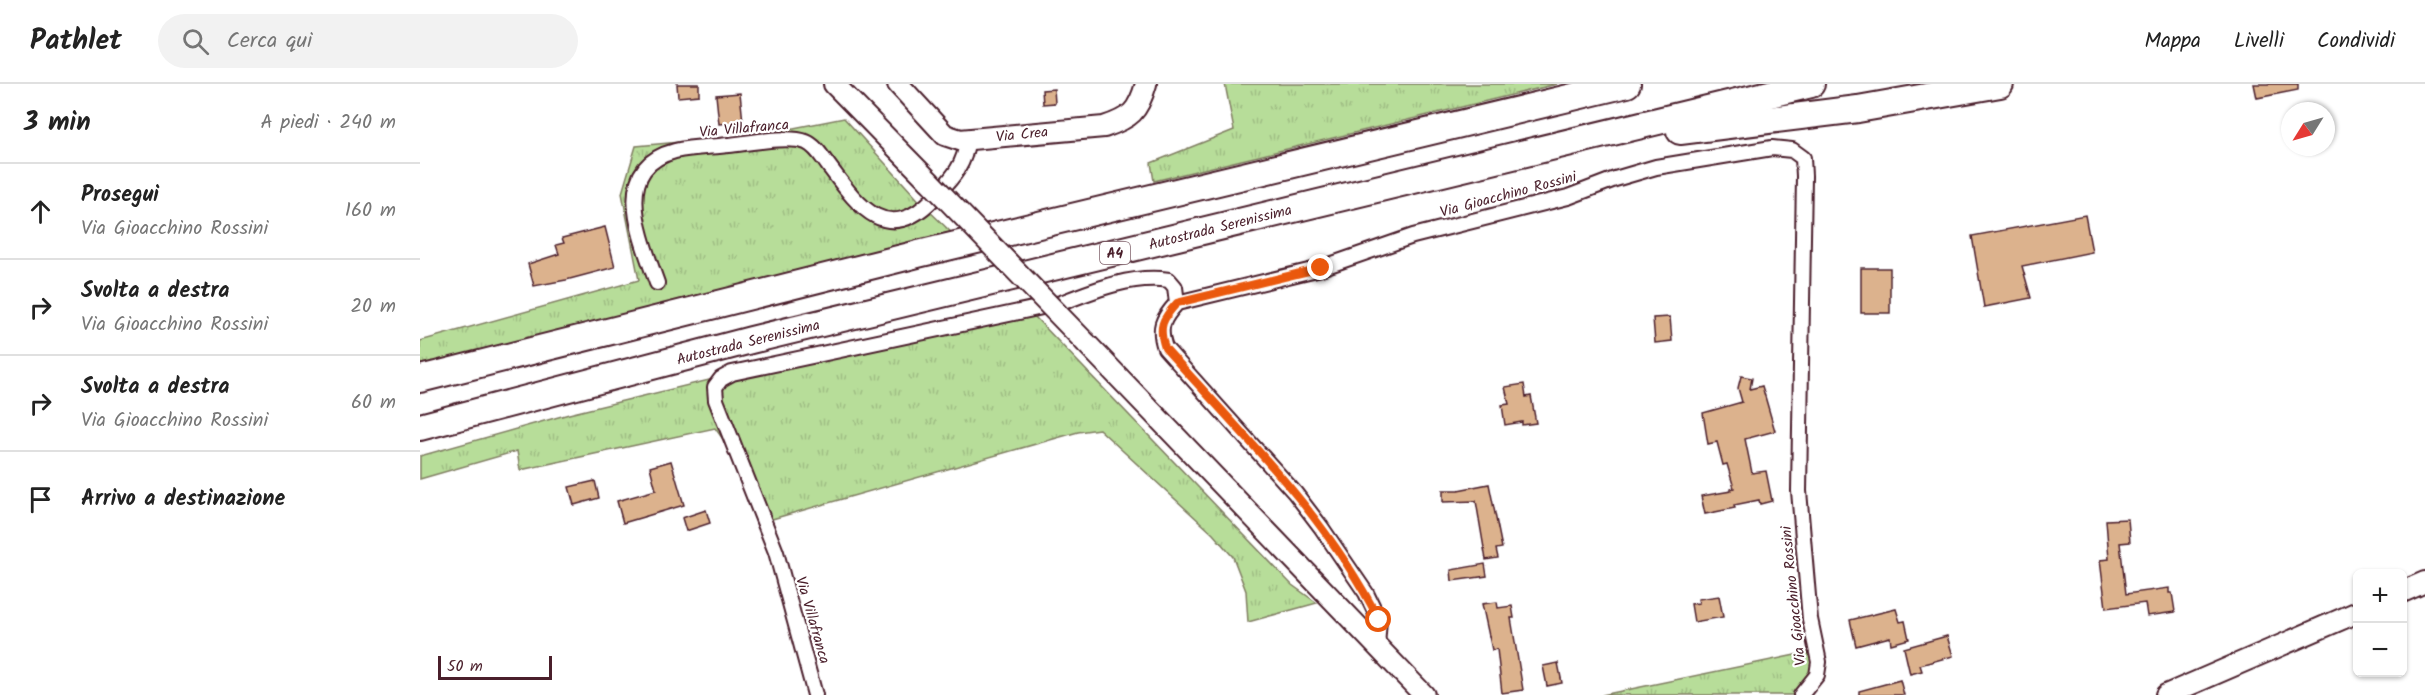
<!DOCTYPE html>
<html lang="it">
<head>
<meta charset="utf-8">
<style>
	body { margin:0; font-family:Kalam,sans-serif; background:#f2f2f2; color:#222 }
	.controls { position:absolute; right:18px; bottom:18px; display:grid; overflow:hidden; border-radius:9px; box-shadow:0 2px 4px #0004 }
	.controls button { width:54px; height:54px; display:grid; place-items:center; padding:0; border:0; border-bottom:2px solid #e0e0e0; background:#fff; color:#222; font:30px sans-serif }
	.compass { position:absolute; left:1861px; top:18px; width:54px; height:54px; border-radius:50%; background:#fff; box-shadow:0 2px 4px #0004; rotate:233deg }
	.scale { position:absolute; left:18px; bottom:15px; width:114px; box-sizing:border-box; padding-left:6px; border:3px solid #4a1f2b; border-top:0; font-size:16px; line-height:21px; white-space:nowrap; color:#4a1f2b; -webkit-text-stroke:4px #fff; paint-order:stroke }
	.stop { position:absolute; width:18px; height:18px; margin:-14px; border:4px solid #ea580c; border-radius:50%; background:#fff }
	.stop.end { background:#ea580c; border-color:#fff; box-shadow:0 2px 6px #0008 }
	.list { margin:0; padding:0; list-style:none }
	h2 { display:flex; justify-content:space-between; align-items:center; height:78px; margin:0; padding:0 24px; font-size:26px }
	h2 small { font-size:20px; font-weight:400; color:#767676 }
	.list li { display:grid; grid-template-columns:39px 1fr auto; gap:18px; align-items:center; box-sizing:border-box; height:96px; padding:0 24px; border-top:2px solid #e0e0e0 }
	.list b { display:block; font-size:22px; white-space:nowrap }
	.list p { margin:0; font-size:20px; white-space:nowrap; color:#767676 }
	.list em { font-size:20px; font-style:normal; color:#767676 }
	.icon { flex:none; width:33px; height:33px; fill:none; stroke:currentColor; stroke-width:2; stroke-linecap:round; stroke-linejoin:round }
	.map { position:relative; flex:none; width:2005px; height:611px; overflow:hidden }
	header { display:flex; align-items:center; gap:36px; box-sizing:border-box; height:84px; padding:0 30px; background:#fff; border-bottom:2px solid #e0e0e0 }
	header strong { font-size:28px }
	nav { display:flex; gap:33px; margin-inline-start:auto; font-size:21px }
	.search { width:420px; height:54px; background:#f2f2f2; display:flex; align-items:center; gap:15px; box-sizing:border-box; padding:0 21px; border-radius:33px; color:#767676; font-size:22px }
	main { display:flex }
	aside { flex:1; background:#fff }
	.map>svg:first-child { display:block }
	.grass { fill:url(#grass-tufts); stroke:#807e62; stroke-width:1.5 }
	.building { fill:#dcb28d; stroke:#4a1f2b; stroke-width:1.5 }
	.lines { fill:none; stroke-linecap:round; stroke-linejoin:round }
	.street-casing { stroke:#4a1f2b; stroke-width:18 }
	.secondary-casing { stroke:#4a1f2b; stroke-width:24 }
	.highway-casing { stroke:#4a1f2b; stroke-width:30 }
	.street { stroke:#fff; stroke-width:14 }
	.secondary { stroke:#fff; stroke-width:20 }
	.highway { stroke:#fff; stroke-width:26 }
	.secondary-bridge-casing { stroke:#4a1f2b; stroke-width:24; stroke-linecap:butt }
	.secondary-bridge { stroke:#fff; stroke-width:20 }
	.route { stroke:#ea580c; stroke-width:8 }
	.labels { text-anchor:middle; stroke-width:4.5; stroke-linejoin:round; paint-order:stroke }
	.shield { fill:#fff; stroke:#80626b; stroke-width:1.5 }
	.shield-label { font-size:14px; font-weight:bold; fill:#4a1f2b }
	.street-label { font-size:15px; fill:#4a1f2b; stroke:#fff }
</style>
</head>
<body>
<header>
<strong>Pathlet</strong>
<div class="search"><svg class="icon" aria-label="search" viewBox="0 0 24 24"><circle cx="10" cy="10" r="6"/><path d="M15 15l6 6"/></svg>Cerca qui</div>
<nav><a>Mappa</a><a>Livelli</a><a>Condividi</a></nav>
</header>
<main>
<aside>
<h2>3 min<small>A piedi · 240 m</small></h2>
<ul class="list">
<li><svg class="icon" aria-label="ahead" viewBox="0 0 24 24"><path d="M12 20V5M6 11l6-6 6 6"/></svg><div><b>Prosegui</b><p>Via Gioacchino Rossini</p></div><em>160 m</em></li>
<li><svg class="icon" aria-label="right" viewBox="0 0 24 24"><path d="M7 20v-9h11M14 6l5 5-5 5"/></svg><div><b>Svolta a destra</b><p>Via Gioacchino Rossini</p></div><em>20 m</em></li>
<li><svg class="icon" aria-label="right" viewBox="0 0 24 24"><path d="M7 20v-9h11M14 6l5 5-5 5"/></svg><div><b>Svolta a destra</b><p>Via Gioacchino Rossini</p></div><em>60 m</em></li>
<li><svg class="icon" aria-label="arrive" viewBox="0 0 24 24"><path d="M6 21V4h12l-3 4 3 4H6"/></svg><div><b>Arrivo a destinazione</b></div></li>
</ul>
</aside>
<div class="map">
<svg width="2005" height="611" viewBox="0 0 2005 611">
	<defs>
		<pattern id="grass-tufts" width="24" height="20" patternUnits="userSpaceOnUse" patternTransform="scale(1.5)"><rect width="24" height="20" fill="#b7dd99"/><path d="M3 7l-1-3M5 7V3M7 7l1-3M15 17l-1-3M17 17v-4M19 17l1-3" fill="none" stroke="#9fbd84"/></pattern>
	</defs>
	<rect width="100%" height="100%" fill="#fff"/>
	<filter id="ink" filterUnits="userSpaceOnUse"><feTurbulence type="fractalNoise" baseFrequency=".0167" numOctaves="2"/><feDisplacementMap in="SourceGraphic" scale="12" xChannelSelector="R" yChannelSelector="G"/><feConvolveMatrix kernelMatrix="1 2 1 2 8 2 1 2 1" color-interpolation-filters="sRGB"/></filter>
	<g filter="url(#ink)">
		<g class="grass">
			<path d="M805 0H1137L734 97 731 79 814 46Z"/>
			<path d="M424 34 504 122 531 148 108 254 0 285V257L219 196 202 109 216 62 338 51Z"/>
			<path d="M602 220 612 233 614 232 872 501 897 519 828 538 826 507 813 473 793 450 679 345 658 348 345 437 310 365 295 344 100 386 97 367 0 395V372L149 330Z"/>
			<path d="M1390 568 1393 584 1375 611H1182Z"/>
		</g>
		<g class="building">
			<path d="M257 0H279V11L258 13Z"/>
			<path d="M1834 0H1878V6L1837 14Z"/>
			<path d="M634 5 635 19 623 20 622 6Z"/>
			<path d="M320 9 323 38 299 40 296 11Z"/>
			<path d="M1665 131 1672 168 1602 182 1611 214 1564 223 1552 152Z"/>
			<path d="M185 143 195 183 146 196 114 202 108 180 139 170 136 161 144 159 142 154Z"/>
			<rect x="1441" y="184" width="29" height="45"/>
			<path d="M1250 233 1252 257 1235 259 1233 234Z"/>
			<path d="M1321 292 1332 294 1330 305 1342 302 1355 347 1325 355 1332 389 1346 387 1352 417 1340 420 1339 416 1314 421 1315 424 1285 430 1281 412 1311 407V405L1314 404 1307 380 1303 381 1297 358 1288 360 1283 329 1322 318 1318 304Z"/>
			<path d="M1104 300 1106 313 1111 312 1116 339 1102 341V338L1085 341 1082 321 1089 320 1085 303Z"/>
			<path d="M251 377 264 421 203 439 197 417 236 406 230 383Z"/>
			<path d="M175 397 179 414 154 421 149 403Z"/>
			<path d="M1069 400 1082 464 1076 465 1078 474 1066 476 1056 417 1023 418V406H1038Z"/>
			<path d="M286 426 290 439 266 447 262 434Z"/>
			<path d="M1708 435 1710 458 1700 459 1706 510 1749 504V509H1752L1755 528 1727 532 1725 519 1686 524 1680 476 1689 475 1686 436Z"/>
			<path d="M1065 480 1067 492 1032 497 1031 486Z"/>
			<path d="M1299 512 1303 533 1274 538 1271 520 1279 519 1278 515Z"/>
			<path d="M1077 518 1078 524 1092 522 1094 534H1091L1103 606 1082 609 1077 565 1072 566 1062 520Z"/>
			<path d="M1476 525 1480 538 1485 537 1489 555 1471 560 1470 553 1436 562 1430 536Z"/>
			<path d="M1527 552 1533 572 1500 581 1502 587 1490 590 1484 564Z"/>
			<path d="M1138 579 1142 599 1127 602 1123 582Z"/>
			<path d="M1480 596 1484 611H1439V607Z"/>
		</g>
		<g class="lines">
			<defs>
				<g id="street">
					<path d="M237 199C222 156 189 84 255 67 272 63 292 63 309 61 329 59 368 51 386 58 396 62 402 73 408 81 437 120 466 164 514 114 530 96 545 82 547 57"/>
					<path d="M957 562 959 536 946 509 901 443 875 409 745 264C738 244 742 235 757 219L901 184 993 152 1148 113 1195 95 1236 83 1352 64 1372 66 1383 74 1384 92 1379 407 1390 535 1399 578 1397 591 1381 611"/>
					<path d="M395 611 356 468 296 316 295 303 301 295 312 289 641 219C674 206 713 190 749 196L755 203 757 219"/>
				</g>
				<g id="secondary">
					<path d="M414 0 509 97"/>
					<path d="M478 0 525 51 540 56 684 43C711 34 718 28 726 0"/>
					<path d="M666 259 1004 611"/>
					<path d="M1982 508 2005 498"/>
					<path d="M1746 611 1938 528"/>
				</g>
				<g id="highway">
					<path d="M1260 47 1438 25 1580 0"/>
					<path d="M0 295 498 170 1207 0"/>
					<path d="M0 343 331 256 1391 0"/>
				</g>
			</defs>
			<use href="#street" class="street-casing"/>
			<use href="#secondary" class="secondary-casing"/>
			<use href="#highway" class="highway-casing"/>
			<use href="#street" class="street"/>
			<use href="#secondary" class="secondary"/>
			<use href="#highway" class="highway"/>
			<defs>
				<path id="secondary-bridge" d="M509 97 666 259"/>
			</defs>
			<use href="#secondary-bridge" class="secondary-bridge-casing"/>
			<use href="#secondary-bridge" class="secondary-bridge"/>
		</g>
	</g>
	<g class="lines" filter="url(#ink)">
		<path class="route" d="M901 184 757 219C742 235 738 243 745 264 822 350 907 432 959 536"/>
	</g>
	<g class="labels">
		<rect class="shield" x="680" y="158" width="30" height="22" rx="4.5"/>
		<g class="shield-label">
			<text x="695" y="174">A4</text>
		</g>
		<g class="street-label">
			<text transform="translate(324 44) rotate(-5)" y="5">Via Villafranca</text>
			<text transform="translate(602 50) rotate(-6)" y="5">Via Crea</text>
			<text transform="translate(1088 110) rotate(-15)" y="5">Via Gioacchino Rossini</text>
			<text transform="translate(800 143) rotate(-14)" y="5">Autostrada Serenissima</text>
			<text transform="translate(328 258) rotate(-14)" y="5">Autostrada Serenissima</text>
			<text transform="translate(1373 512) rotate(-96)" y="5">Via Gioacchino Rossini</text>
			<text transform="translate(393 536) rotate(74)" y="5">Via Villafranca</text>
		</g>
	</g>
</svg>
<div class="controls">
<button>+</button>
<button>−</button>
</div>
<svg class="compass" viewBox="-18 -18 36 36"><path d="M0-13l5 13h-10z" fill="#e53935"/><path d="M0 13l5-13h-10z" fill="#767676"/></svg>
<div class="scale">50 m</div>
<div class="stop" style="left:959px;top:536px"></div>
<div class="stop end" style="left:901px;top:184px"></div>
</div>
</main>
</body>
</html>
